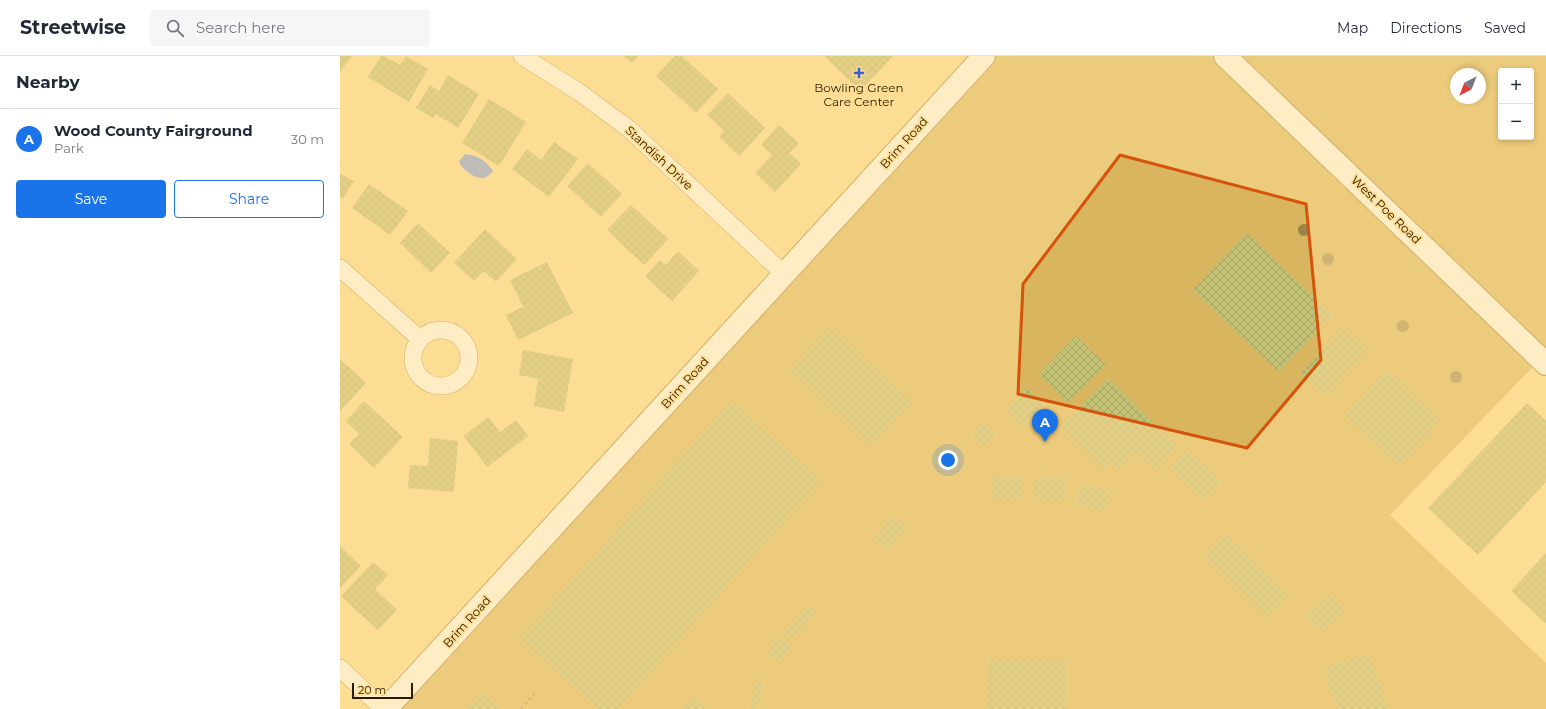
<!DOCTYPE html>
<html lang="en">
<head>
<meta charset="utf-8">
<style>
	body { margin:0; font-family:Montserrat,sans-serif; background:#f6f6f7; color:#1f2937 }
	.controls { position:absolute; right:12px; top:12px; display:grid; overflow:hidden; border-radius:4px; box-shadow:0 2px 6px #0003 }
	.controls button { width:36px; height:36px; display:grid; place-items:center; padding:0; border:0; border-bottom:1px solid #e0e1e3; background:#fff; color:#1f2937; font:20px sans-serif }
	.compass { position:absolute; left:1110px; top:12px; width:36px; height:36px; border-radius:50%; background:#fff; box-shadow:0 2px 6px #0003; rotate:222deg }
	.scale { position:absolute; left:12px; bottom:10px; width:61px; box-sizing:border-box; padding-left:4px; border:2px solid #291d00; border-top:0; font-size:11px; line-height:14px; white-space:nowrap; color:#291d00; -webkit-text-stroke:3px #fddc93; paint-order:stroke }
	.you { position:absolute; left:608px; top:404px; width:14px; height:14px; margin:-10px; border:3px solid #fff; border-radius:50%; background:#1a73e8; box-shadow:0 0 0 6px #1a73e833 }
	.badge { display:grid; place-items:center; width:26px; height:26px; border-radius:50%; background:#1a73e8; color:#fff; font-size:13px; font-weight:700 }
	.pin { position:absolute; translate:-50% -33px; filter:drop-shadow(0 1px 2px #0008) }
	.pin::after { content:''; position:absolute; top:21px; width:14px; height:12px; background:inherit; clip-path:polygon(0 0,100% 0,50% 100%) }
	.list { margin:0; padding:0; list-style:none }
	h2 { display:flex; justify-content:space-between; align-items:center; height:52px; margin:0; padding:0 16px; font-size:17px }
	h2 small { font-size:13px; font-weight:400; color:#747a83 }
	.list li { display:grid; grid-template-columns:26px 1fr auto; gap:12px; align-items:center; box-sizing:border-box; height:60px; padding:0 16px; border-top:1px solid #e0e1e3 }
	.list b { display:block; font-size:15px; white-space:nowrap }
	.list p { margin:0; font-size:13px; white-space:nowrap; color:#747a83 }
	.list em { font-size:13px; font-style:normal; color:#747a83 }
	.actions { display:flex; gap:8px; padding:12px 16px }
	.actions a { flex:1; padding:9px 0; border:1px solid #1a73e8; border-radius:4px; text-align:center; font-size:14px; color:#1a73e8 }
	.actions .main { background:#1a73e8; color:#fff }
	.icon { flex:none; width:22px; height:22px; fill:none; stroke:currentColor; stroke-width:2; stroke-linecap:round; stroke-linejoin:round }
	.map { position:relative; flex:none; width:1206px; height:653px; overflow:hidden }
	header { display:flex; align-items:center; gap:24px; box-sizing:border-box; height:56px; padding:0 20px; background:#fff; border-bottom:1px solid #e0e1e3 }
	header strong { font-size:19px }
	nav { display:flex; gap:22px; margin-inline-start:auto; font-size:14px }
	.search { width:280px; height:36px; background:#f6f6f7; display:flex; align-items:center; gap:10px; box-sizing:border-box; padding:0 14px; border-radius:4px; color:#747a83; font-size:15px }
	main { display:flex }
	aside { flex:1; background:#fff }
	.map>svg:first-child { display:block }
	.green { fill:#d9b560; fill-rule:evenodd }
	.water { fill:#7193e7 }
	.building { fill:url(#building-cross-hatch) }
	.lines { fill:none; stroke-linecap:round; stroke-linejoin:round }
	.minor-casing { stroke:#9a7c34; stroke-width:18 }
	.tertiary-casing { stroke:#9a7c34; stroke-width:24 }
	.secondary-casing { stroke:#9a7c34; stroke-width:24 }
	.path { stroke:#b0975e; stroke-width:2.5; stroke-dasharray:3 3; stroke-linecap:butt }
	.minor { stroke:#fff; stroke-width:17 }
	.tertiary { stroke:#fff; stroke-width:22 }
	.secondary { stroke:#fff; stroke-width:22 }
	.tree { fill:#9c834a }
	.marked { fill:none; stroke:#d5530b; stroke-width:3; stroke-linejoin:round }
	.poi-dot { fill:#3a5fd0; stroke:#fddc93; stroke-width:1.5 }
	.labels { text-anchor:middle; stroke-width:3.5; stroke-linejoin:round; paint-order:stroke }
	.poi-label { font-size:12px; fill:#291d00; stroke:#fddc93 }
	.street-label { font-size:12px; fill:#291d00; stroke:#fddc93 }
</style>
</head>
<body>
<header>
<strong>Streetwise</strong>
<div class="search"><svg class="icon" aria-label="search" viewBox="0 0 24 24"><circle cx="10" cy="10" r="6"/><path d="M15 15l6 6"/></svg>Search here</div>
<nav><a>Map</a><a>Directions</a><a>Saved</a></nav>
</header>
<main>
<aside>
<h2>Nearby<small></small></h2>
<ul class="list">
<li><span class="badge">A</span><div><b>Wood County Fairground</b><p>Park</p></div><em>30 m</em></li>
</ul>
<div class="actions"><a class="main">Save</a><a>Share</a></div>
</aside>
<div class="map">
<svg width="1206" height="653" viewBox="0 0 1206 653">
	<defs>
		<pattern id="building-cross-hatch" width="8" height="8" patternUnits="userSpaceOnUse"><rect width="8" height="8" fill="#c4c275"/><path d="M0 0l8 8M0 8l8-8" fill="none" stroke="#a8a663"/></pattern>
	</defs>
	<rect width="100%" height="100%" fill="#fddc93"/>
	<path class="green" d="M644 0H1206V297L1050 459 1206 607V653H46ZM1161 15H1191V81H1161ZM1116 18H1140V42H1116Z"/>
	<path class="water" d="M125 98C139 100 145 104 153 115 150 118 147 122 142 122 134 122 121 113 119 105Z"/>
	<g class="building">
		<path d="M0 0H12L0 16Z"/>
		<path d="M41 0H44L60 9 66 0 88 13 69 46 28 21Z"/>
		<path d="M283 0H298L292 7Z"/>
		<path d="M335 0H342L378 33 356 57 316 20Z"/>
		<path d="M484 0H553L520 35Z"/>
		<path d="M108 19 139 38 118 72 96 58 93 62 76 52 90 29 99 35Z"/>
		<path d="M388 37 425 72 399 100 379 81 384 75 367 59Z"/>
		<path d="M149 43 186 66 159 110 122 87Z"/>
		<path d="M439 69 459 87 449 97 461 108 435 136 415 117 432 99 421 89Z"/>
		<path d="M214 86 238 103 209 141 172 113 187 93 201 104Z"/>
		<path d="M248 107 282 138 261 161 227 130Z"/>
		<path d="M0 118 14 125 3 143 0 141Z"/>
		<path d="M29 128 68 155 50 179 12 152Z"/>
		<path d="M291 149 328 183 304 209 267 174Z"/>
		<path d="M78 167 110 197 91 217 60 187Z"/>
		<path d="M145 173 177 203 156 226 144 215 134 225 114 207Z"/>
		<path d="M907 177 993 259 939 316 852 234Z"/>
		<path d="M338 195 359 215 332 245 305 220 320 204 326 209Z"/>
		<path d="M207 206 233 257 178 284 166 259 183 251 170 224Z"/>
		<path d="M489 271 572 346 532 389 450 314Z"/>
		<path d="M1003 272 1027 294 985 339 961 317Z"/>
		<path d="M736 280 766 309 728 347 699 318Z"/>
		<path d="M183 294 233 303 224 356 194 350 198 323 179 319Z"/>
		<path d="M0 303 26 327 0 355Z"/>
		<path d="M1047 314 1100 364 1059 409 1005 359Z"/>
		<path d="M768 322 837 390 814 414 796 396 779 414 770 406 764 413 721 371Z"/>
		<path d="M687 332 705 349 684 371 666 354Z"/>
		<path d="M24 345 63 381 34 412 9 388 19 378 6 365Z"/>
		<path d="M391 345 481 424 278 653H258L180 583Z"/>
		<path d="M1187 347 1206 365V426L1138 499 1088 452Z"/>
		<path d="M148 361 160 376 176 364 188 380 147 411 124 380Z"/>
		<path d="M643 367 656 379 645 391 632 379Z"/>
		<path d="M90 382 118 385 114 436 68 432 70 409 88 410Z"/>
		<path d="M847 393 881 426 863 445 829 411Z"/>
		<rect x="653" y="421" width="29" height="23"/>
		<path d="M695 421 726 422V444H695Z"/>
		<path d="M741 427 770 435 764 456 736 447Z"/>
		<path d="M553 460 566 472 546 493 534 482Z"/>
		<path d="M886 478 948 539 927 560 865 500Z"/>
		<path d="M0 490 21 510 0 532Z"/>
		<path d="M1206 497V568L1171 535Z"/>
		<path d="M33 506 48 519 35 533 57 554 38 574 1 540Z"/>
		<path d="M989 538 1004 554 983 576 967 560Z"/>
		<path d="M469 548 477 555 451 583 444 577Z"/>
		<path d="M437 580 452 590 441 607 426 597Z"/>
		<path d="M1029 597 1048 653H997L983 612Z"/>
		<path d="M649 603 727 605 726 653H648Z"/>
		<path d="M416 626 424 628 416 653H414L409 651Z"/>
		<path d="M142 636 161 653H128Z"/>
		<path d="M356 643 365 653H345Z"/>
	</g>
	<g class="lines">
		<defs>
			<g id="minor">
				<path d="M182 0 239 36 289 73 444 218"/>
				<path d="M0 212 80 283"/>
				<circle cx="101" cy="302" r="28"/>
				<path d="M0 612 43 653"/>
			</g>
			<path id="tertiary" d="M46 653 644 0"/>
			<path id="secondary" d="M885 0 1206 308"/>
		</defs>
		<use href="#minor" class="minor-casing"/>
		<use href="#tertiary" class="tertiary-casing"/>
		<use href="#secondary" class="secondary-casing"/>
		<path class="path" d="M181 653 197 634"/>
		<use href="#minor" class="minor"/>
		<use href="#tertiary" class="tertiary"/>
		<use href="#secondary" class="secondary"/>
	</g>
	<g class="tree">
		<circle cx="964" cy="174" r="6"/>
		<circle cx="988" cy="203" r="6"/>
		<circle cx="1063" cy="270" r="6"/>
		<circle cx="1116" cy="321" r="6"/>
	</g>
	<path d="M0 0H1206V653H0ZM780 99 966 148 981 304 907 392 678 338 683 228Z" fill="#fddc93" fill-opacity=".55" fill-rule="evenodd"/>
	<path class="marked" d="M780 99 966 148 981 304 907 392 678 338 683 228Z"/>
	<path class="poi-dot" d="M517 11h4v4h4v4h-4v4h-4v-4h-4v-4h4z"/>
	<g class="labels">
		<g class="poi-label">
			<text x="519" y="36">Bowling Green<tspan x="519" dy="14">Care Center</tspan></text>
		</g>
		<g class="street-label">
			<text transform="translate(564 87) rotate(-48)" y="4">Brim Road</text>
			<text transform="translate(319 102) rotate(43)" y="4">Standish Drive</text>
			<text transform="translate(1046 154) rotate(44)" y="4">West Poe Road</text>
			<text transform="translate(345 327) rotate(-48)" y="4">Brim Road</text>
			<text transform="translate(127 566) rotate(-48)" y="4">Brim Road</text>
		</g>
	</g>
</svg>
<div class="controls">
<button>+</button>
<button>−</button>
</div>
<svg class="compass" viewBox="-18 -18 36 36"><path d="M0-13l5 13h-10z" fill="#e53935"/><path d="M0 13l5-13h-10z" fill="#747a83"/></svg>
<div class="scale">20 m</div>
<div class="you"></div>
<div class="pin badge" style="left:705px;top:386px">A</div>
</div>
</main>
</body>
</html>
